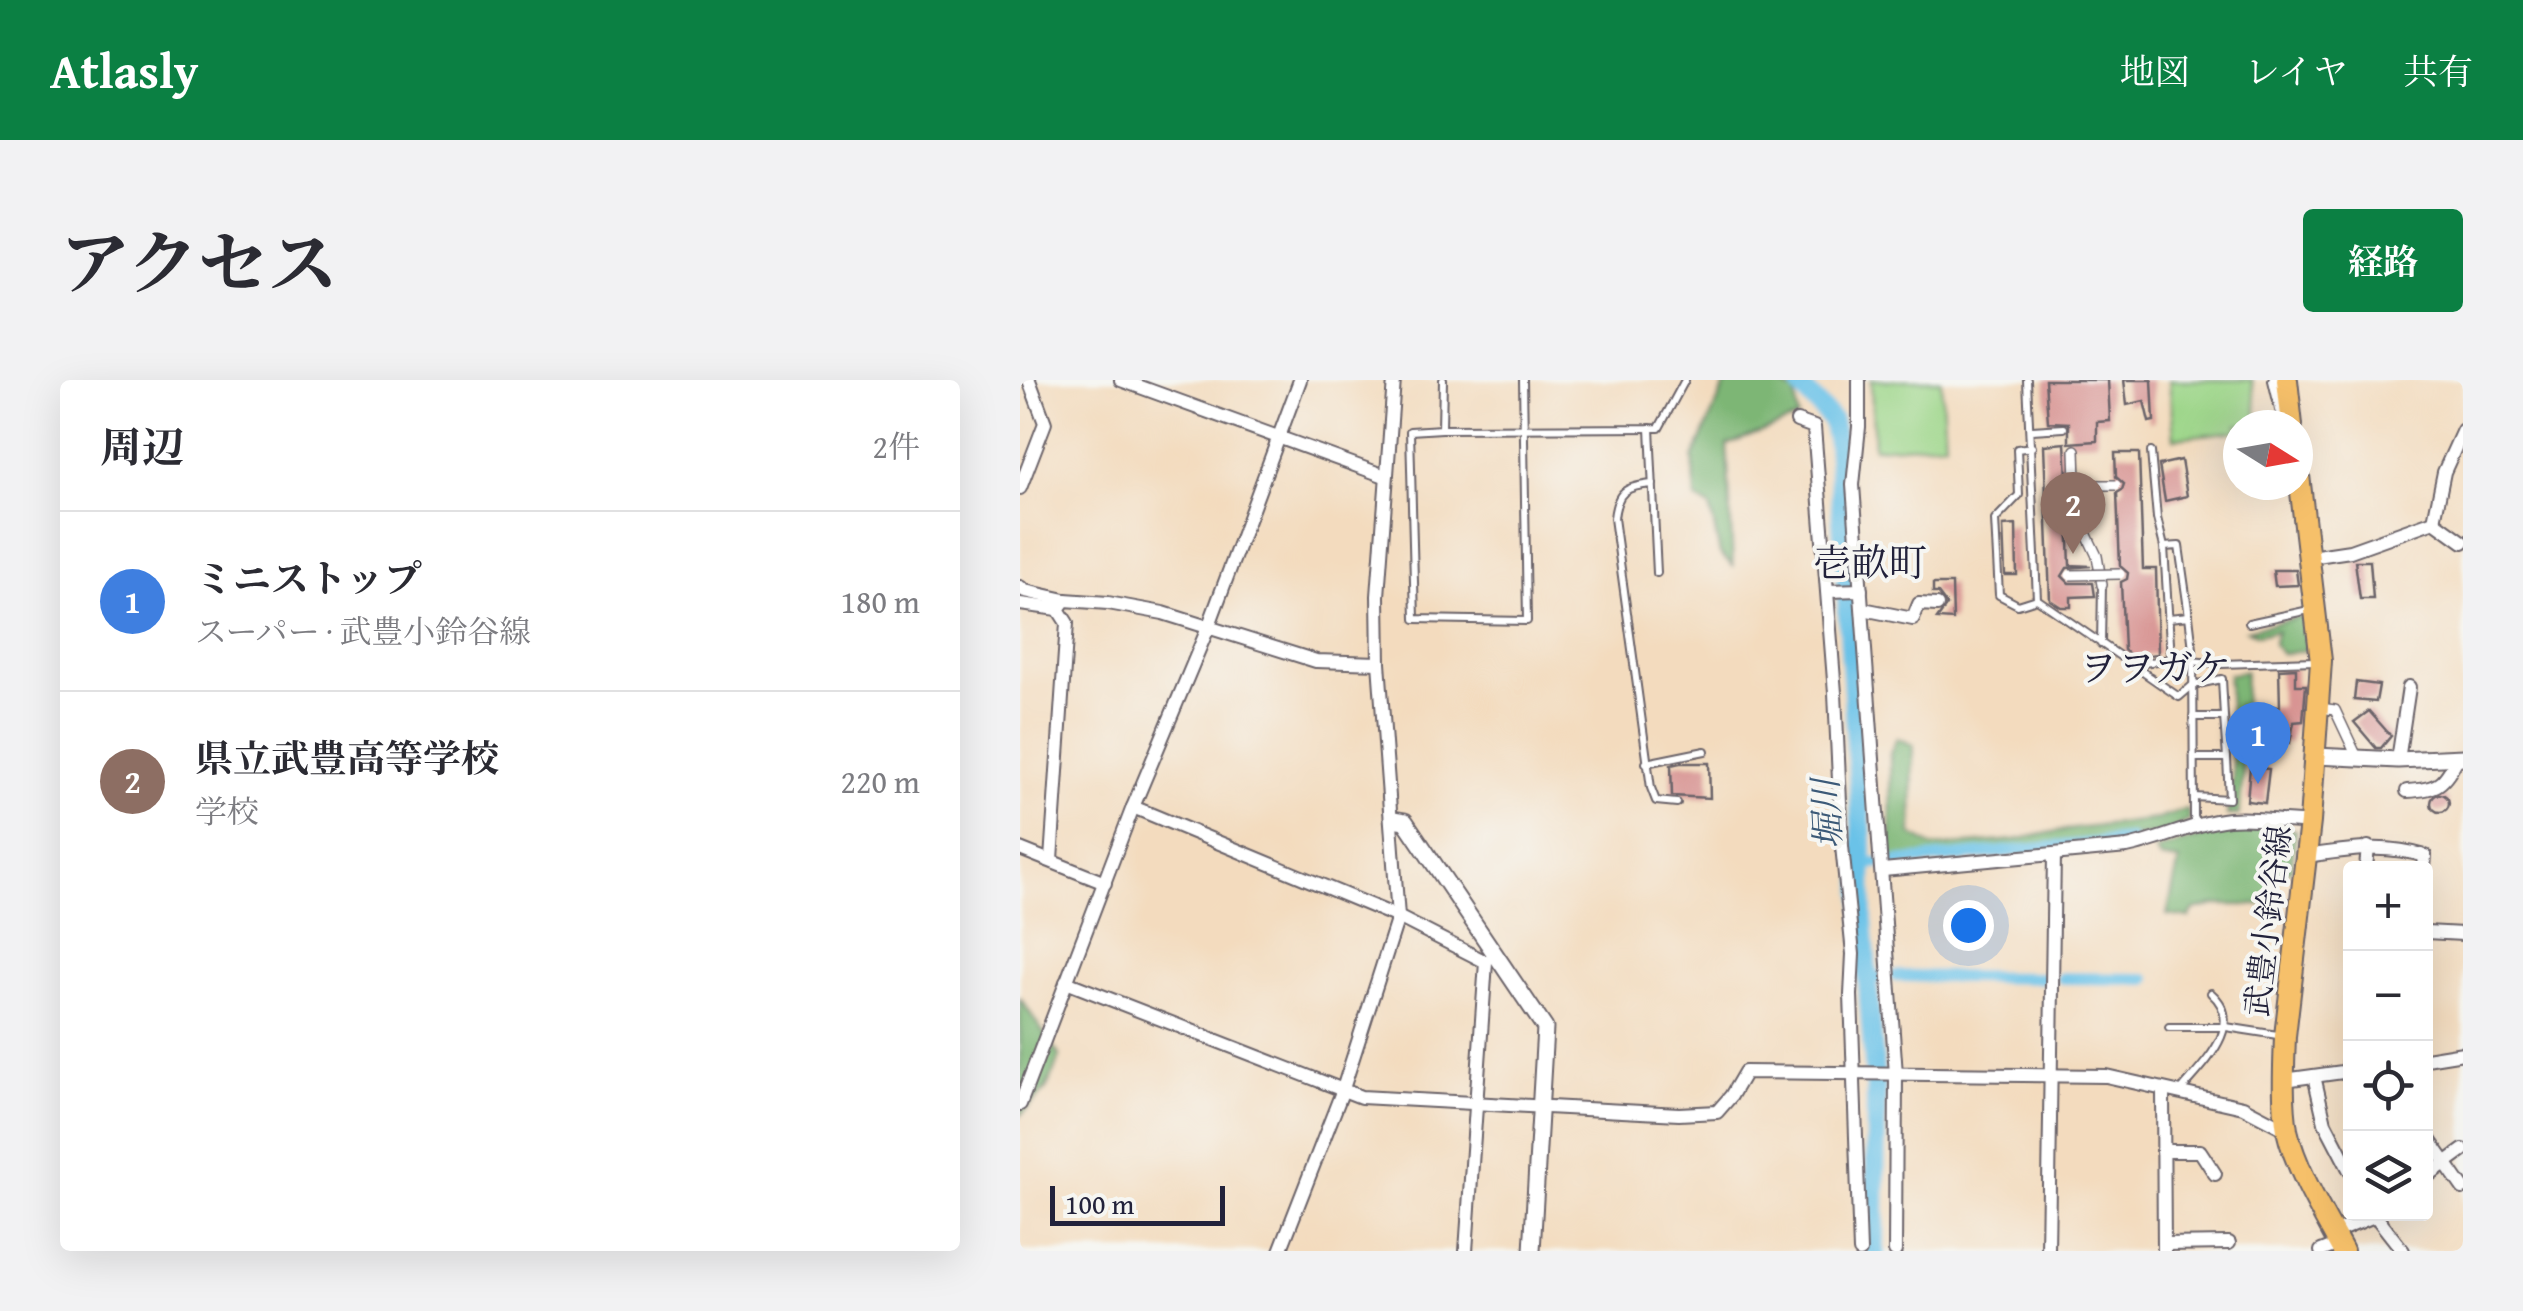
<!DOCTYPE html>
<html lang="ja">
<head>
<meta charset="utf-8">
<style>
	body { margin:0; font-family:"Gentium Book Plus","Noto Serif JP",serif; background:#f2f2f3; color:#2b2b33 }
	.controls { position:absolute; right:30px; bottom:30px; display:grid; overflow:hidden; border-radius:10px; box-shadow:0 10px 40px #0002 }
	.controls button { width:90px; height:90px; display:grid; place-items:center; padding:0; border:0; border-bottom:2px solid #e1e1e2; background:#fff; color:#2b2b33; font:50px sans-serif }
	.compass { position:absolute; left:1203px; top:30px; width:90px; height:90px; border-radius:50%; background:#fff; box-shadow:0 10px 40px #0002; rotate:101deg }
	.scale { position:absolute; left:30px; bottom:25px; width:175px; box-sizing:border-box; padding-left:10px; border:5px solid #22223b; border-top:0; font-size:28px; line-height:35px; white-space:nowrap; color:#22223b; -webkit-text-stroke:8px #f6f6f2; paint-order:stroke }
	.you { position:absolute; left:948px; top:545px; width:35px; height:35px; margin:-25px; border:8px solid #fff; border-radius:50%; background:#1a73e8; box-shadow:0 0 0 15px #1a73e833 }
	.badge { display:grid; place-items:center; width:65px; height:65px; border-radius:50%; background:#0b8043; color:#fff; font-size:32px; font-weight:700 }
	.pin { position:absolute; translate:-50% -82px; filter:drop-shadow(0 2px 5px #0008) }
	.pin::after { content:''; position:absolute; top:52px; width:35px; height:30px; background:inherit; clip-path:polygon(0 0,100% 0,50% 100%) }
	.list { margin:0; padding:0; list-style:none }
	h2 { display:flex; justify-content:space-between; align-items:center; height:130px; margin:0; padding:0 40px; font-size:42px }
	h2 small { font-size:32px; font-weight:400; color:#7c7c81 }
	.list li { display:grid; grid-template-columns:65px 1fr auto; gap:30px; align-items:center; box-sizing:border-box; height:180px; padding:0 40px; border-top:2px solid #e1e1e2 }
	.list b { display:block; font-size:38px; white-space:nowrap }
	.list p { margin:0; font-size:32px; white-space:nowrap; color:#7c7c81 }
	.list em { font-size:32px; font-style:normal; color:#7c7c81 }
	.icon { flex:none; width:55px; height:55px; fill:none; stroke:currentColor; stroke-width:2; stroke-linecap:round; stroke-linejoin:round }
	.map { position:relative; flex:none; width:1443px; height:871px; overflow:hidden; border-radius:10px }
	header { display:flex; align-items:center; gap:60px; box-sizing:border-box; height:140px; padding:0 50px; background:#0b8043; color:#fff }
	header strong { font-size:48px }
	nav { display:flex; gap:55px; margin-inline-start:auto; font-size:35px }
	.intro { display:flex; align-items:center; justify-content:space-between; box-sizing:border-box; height:240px; padding:0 60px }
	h1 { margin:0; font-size:70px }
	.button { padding:25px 45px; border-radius:10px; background:#0b8043; color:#fff; font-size:35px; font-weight:700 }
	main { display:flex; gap:60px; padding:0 60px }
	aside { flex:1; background:#fff; border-radius:10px; box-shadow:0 10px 40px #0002 }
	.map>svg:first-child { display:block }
	.green { fill:#9cd588; stroke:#5f7c62; stroke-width:2.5 }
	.forest { fill:#7db674; stroke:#506c58; stroke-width:2.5 }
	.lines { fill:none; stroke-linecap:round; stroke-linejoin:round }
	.canal { stroke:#6bc2e8; stroke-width:12 }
	.river { stroke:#6bc2e8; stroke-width:20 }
	.building { fill:#d89493 }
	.service-casing { stroke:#6b6369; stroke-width:10 }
	.pedestrian-casing { stroke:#6b6369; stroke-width:12 }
	.minor-casing { stroke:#6b6369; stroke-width:16 }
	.tertiary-casing { stroke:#6b6369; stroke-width:19 }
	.primary-casing { stroke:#6b6369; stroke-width:24 }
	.service { stroke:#fff; stroke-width:6 }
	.pedestrian { stroke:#fff; stroke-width:9 }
	.minor { stroke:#fff; stroke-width:12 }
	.tertiary { stroke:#fff; stroke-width:15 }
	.primary { stroke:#f6c06b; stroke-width:20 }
	.pedestrian-bridge-casing { stroke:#6b6369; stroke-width:12; stroke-linecap:butt }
	.pedestrian-bridge { stroke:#fff; stroke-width:9 }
	.labels { text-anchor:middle; stroke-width:8; stroke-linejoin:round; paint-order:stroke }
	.street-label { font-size:32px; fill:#22223b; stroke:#f6f6f2 }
	.water-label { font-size:35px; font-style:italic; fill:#3c5a78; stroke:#f6f6f2 }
	.quarter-label { font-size:38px; fill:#22223b; stroke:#f6f6f2 }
</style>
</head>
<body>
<header>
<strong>Atlasly</strong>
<nav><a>地図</a><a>レイヤ</a><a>共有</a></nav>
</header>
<div class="intro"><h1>アクセス</h1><a class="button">経路</a></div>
<main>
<aside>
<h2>周辺<small>2件</small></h2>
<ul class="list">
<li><span class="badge" style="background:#3f7fe0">1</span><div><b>ミニストップ</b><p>スーパー · 武豊小鈴谷線</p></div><em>180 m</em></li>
<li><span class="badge" style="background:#8d6e63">2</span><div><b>県立武豊高等学校</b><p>学校</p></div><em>220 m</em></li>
</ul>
</aside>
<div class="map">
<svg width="1443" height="871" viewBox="0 0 1443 871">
	<rect width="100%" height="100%" fill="#f6f6f2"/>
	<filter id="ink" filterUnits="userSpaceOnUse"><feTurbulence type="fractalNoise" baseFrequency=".01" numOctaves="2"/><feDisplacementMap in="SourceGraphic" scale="20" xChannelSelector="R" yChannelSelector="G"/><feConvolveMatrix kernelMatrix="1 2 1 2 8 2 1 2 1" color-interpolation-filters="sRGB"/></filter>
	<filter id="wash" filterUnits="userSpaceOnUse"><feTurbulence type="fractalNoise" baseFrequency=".0048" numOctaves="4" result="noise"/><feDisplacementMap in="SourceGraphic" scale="40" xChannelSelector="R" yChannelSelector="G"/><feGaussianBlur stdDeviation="2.25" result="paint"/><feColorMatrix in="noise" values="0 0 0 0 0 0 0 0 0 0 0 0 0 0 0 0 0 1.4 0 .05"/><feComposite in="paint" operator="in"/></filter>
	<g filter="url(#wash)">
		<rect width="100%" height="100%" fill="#f3dbbe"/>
		<g class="green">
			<path d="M851 0H921L925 63 854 68Z"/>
			<path d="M1149 0H1232L1238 45H1218V51L1154 58Z"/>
		</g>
		<g class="forest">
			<path d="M707 0H755L775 13 778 38 707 65 713 186 700 174 690 127 676 119 673 79Z"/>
			<path d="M1282 236 1287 270 1262 274 1253 264 1257 251 1238 255 1227 250Z"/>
			<path d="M1225 291 1224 325 1217 326 1223 395 1219 435H1207L1213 397 1208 295Z"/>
			<path d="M877 358 893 365 892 454 913 467 995 460 1038 451 1138 439 1167 429 1170 440 1143 454 890 480 871 478 870 373Z"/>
			<path d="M1228 444 1276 450 1271 490 1260 493 1241 525H1195L1174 530 1169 538 1147 535 1159 481 1140 478 1135 470Z"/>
			<path d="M0 618 40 677 26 709 0 736Z"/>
		</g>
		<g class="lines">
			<g class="canal">
				<path d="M876 482 1110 460"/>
				<path d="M843 483H857"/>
				<path d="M876 596 1024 598"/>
				<path d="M1042 598 1126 599"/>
				<path d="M849 599 861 597"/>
			</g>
			<path class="river" d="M781 7 812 40 817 63 842 457 843 539 856 712 855 871"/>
		</g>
		<g id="blocks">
			<g class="building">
				<path d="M1025 0H1088L1090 41 1077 42V61L1049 63V43L1028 42Z"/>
				<path d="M1104 0H1132L1134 41 1129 42 1124 21 1107 25Z"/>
				<path d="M1045 63 1047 97 1041 100 1039 106 1047 113 1050 185 1071 186 1047 188 1042 196 1049 203H1073L1075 216 1051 217V227H1041L1030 220 1024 65Z"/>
				<path d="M1095 73H1119L1123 189H1136L1138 274 1113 277 1104 270 1101 202 1107 199 1108 193 1100 186 1097 113 1102 110 1104 104 1096 97Z"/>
				<path d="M1161 80 1167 116 1145 121 1139 85Z"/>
				<path d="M996 145 997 195H985L983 146Z"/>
				<path d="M1335 181H1350L1353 219H1340Z"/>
				<path d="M1253 190H1276L1278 205 1255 206Z"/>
				<path d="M913 204H932L933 240 917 239 927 225 918 213H913Z"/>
				<path d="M1276 288V305H1286L1283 341 1274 342 1270 363 1245 361 1251 326 1260 327 1259 289Z"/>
				<path d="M1336 302 1359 305 1356 322 1334 320Z"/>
				<path d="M1349 331 1371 356 1361 368H1356L1334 342Z"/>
				<path d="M660 383H689L690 418 652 416 651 385Z"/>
				<path d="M1230 387 1249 389 1245 423 1227 421Z"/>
				<circle cx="1420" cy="423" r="9"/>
			</g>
		</g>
	</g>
	<g filter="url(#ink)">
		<use href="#blocks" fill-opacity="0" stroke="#6b6369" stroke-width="2.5"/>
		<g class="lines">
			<defs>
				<g id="service">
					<path d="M423 0 422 49 639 48 665 0"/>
					<path d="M1007 0 1017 219 1159 317 1173 305 1202 299 1204 337"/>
					<path d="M630 48 637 193"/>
					<path d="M422 49 390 51 395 239 507 241 503 0"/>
					<path d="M1012 50 1044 48"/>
					<path d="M1012 67 997 69 999 115 975 140 979 215 998 225 1017 219"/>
					<path d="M1131 72 1137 138 1144 167 1151 279"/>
					<path d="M633 104C606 106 597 111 594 138L631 408 636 421 657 423"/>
					<path d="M1144 167 1159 166 1169 236"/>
					<path d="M1148 238 1169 236 1173 269 1174 437 1177 444"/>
					<path d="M1229 243 1289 230"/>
					<path d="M1081 264 1082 205"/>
					<path d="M1110 285 1151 279 1201 284 1295 281"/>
					<path d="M1173 337H1204L1207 378H1174"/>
					<path d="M626 383 685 371"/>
					<path d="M1174 417 1209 419 1207 378"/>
					<path d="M1149 647H1206L1264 656"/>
					<path d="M1160 712C1181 686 1228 645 1191 613"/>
				</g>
				<g id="pedestrian">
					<path d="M1055 70 1057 134 1077 176 1082 205"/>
					<path d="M1300 328 1315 330 1338 379"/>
				</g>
				<g id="minor">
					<path d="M101 0 365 96"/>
					<path d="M839 0V47L833 105 876 694 875 871"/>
					<path d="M1255 0 1264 38"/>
					<path d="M777 41 794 47 815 313 822 466 833 574 831 615 840 871"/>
					<path d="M0 108 25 43 9 0"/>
					<path d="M1414 141 1424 92 1443 50"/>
					<path d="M1290 177 1330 171 1414 141 1443 162"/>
					<path d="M0 207 5 211 45 220"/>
					<path d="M808 211 841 210"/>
					<path d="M0 224 38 229 45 220 88 223 143 233 296 281 359 283"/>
					<path d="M843 229 893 239 899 224 917 225"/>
					<path d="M1378 380 1389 307"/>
					<path d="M1387 411C1419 409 1423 405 1438 377"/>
					<path d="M113 427 378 537 466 582 446 871"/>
					<path d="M0 469 85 503"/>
					<path d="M1286 476C1328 470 1364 463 1405 476L1404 488"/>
					<path d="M31 480 47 243 38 229"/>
					<path d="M1346 488 1348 467"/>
					<path d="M863 490 1107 467C1142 460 1173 443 1209 439 1235 436 1263 443 1290 442"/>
					<path d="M1406 552 1443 554"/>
					<path d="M46 602 341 717 659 734 697 732 711 716 725 692 1086 696 1223 727 1267 750"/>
					<path d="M1406 679 1443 673"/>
					<path d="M1328 691 1330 666"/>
					<path d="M1294 696 1305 743 1330 791"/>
					<path d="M1264 700 1330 691"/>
					<path d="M1143 711 1144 871"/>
					<path d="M0 724 113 427 188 248 280 0"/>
					<path d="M1406 755 1443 808"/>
					<path d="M1143 771H1180L1195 794"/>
					<path d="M1406 797 1443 770"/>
					<path d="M1354 834 1383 871"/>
					<path d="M1313 853 1359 834"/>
					<path d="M1144 864 1209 863"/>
					<path d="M260 871 322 712 378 537 359 283 358 216 374 0"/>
					<path d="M1028 871 1034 474"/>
					<path d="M1301 871 1319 864"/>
				</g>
				<g id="tertiary">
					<path d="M1296 376 1378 380 1443 377"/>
					<path d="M373 439 385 441 525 648 512 871"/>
				</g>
				<g id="primary">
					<path d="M1267 0 1272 45"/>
					<path d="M1278 87 1301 281 1290 442 1265 656C1264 686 1262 720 1267 750 1275 788 1304 836 1323 871"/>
				</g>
			</defs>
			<use href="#service" class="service-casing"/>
			<use href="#pedestrian" class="pedestrian-casing"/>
			<use href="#minor" class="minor-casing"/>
			<use href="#tertiary" class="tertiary-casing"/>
			<use href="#primary" class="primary-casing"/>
			<use href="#service" class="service"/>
			<use href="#pedestrian" class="pedestrian"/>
			<use href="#minor" class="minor"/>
			<use href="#tertiary" class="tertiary"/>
			<use href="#primary" class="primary"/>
			<defs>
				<g id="pedestrian-bridge">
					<path d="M1047 105H1096"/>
					<path d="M1050 195 1100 194"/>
				</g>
			</defs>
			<use href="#pedestrian-bridge" class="pedestrian-bridge-casing"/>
			<use href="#pedestrian-bridge" class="pedestrian-bridge"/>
		</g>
	</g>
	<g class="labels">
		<g class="street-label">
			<text transform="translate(1248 541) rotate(-83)" y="11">武豊小鈴谷線</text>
		</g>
		<g class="water-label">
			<text transform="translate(807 434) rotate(-93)" y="12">堀川</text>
		</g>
		<g class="quarter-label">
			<text x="850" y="196">壱畝町</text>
			<text x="1135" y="301">ヲヲガケ</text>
		</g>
	</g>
</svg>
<div class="controls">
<button>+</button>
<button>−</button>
<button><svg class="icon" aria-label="locate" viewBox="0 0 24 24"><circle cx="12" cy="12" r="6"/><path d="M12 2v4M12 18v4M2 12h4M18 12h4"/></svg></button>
<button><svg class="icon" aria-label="layers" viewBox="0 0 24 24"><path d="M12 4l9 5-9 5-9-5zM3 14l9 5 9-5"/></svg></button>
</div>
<svg class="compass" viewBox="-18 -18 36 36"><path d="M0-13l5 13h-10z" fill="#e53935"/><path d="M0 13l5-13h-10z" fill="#7c7c81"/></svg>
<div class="scale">100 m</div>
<div class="you"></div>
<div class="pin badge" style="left:1238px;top:404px;background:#3f7fe0">1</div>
<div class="pin badge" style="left:1053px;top:174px;background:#8d6e63">2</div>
</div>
</main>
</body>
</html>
